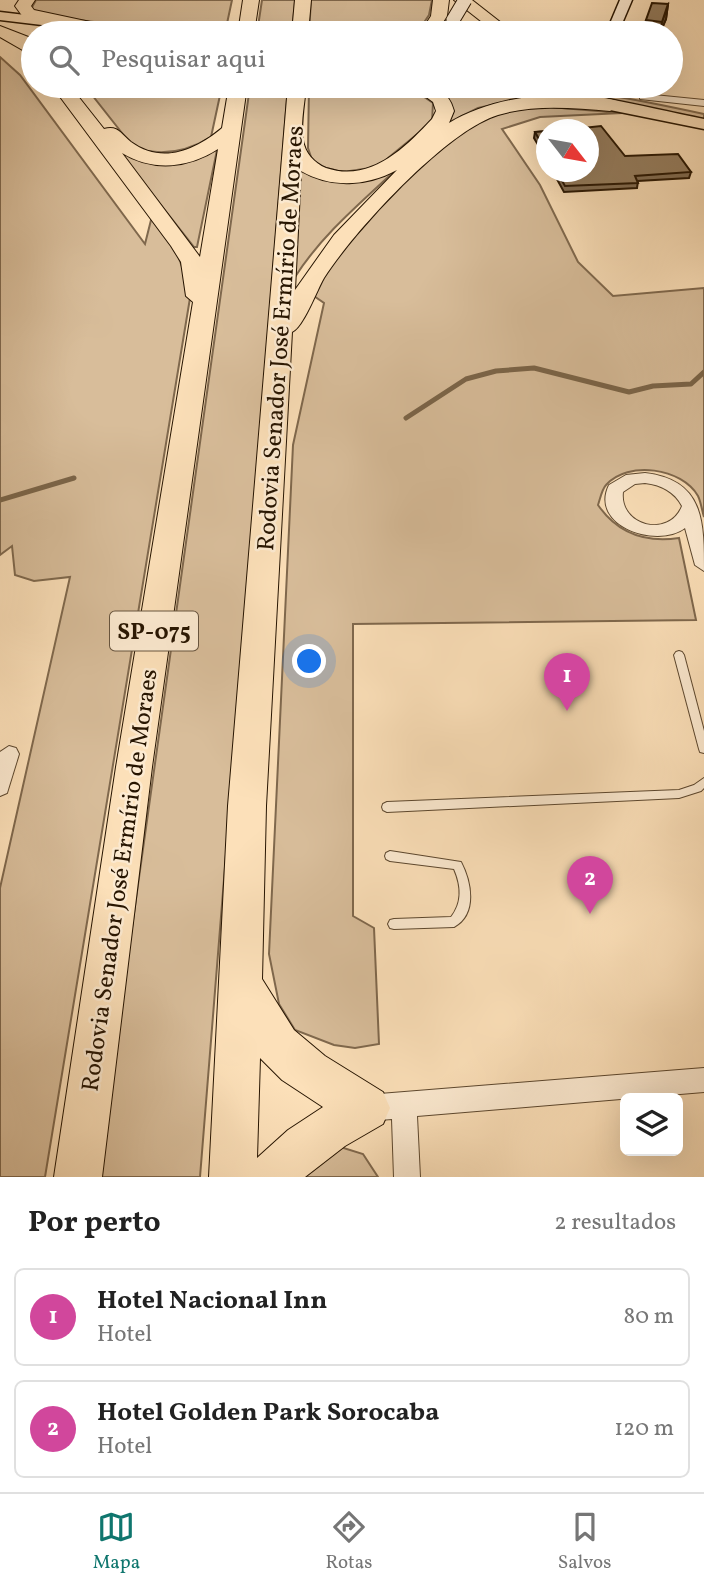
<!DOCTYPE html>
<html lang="pt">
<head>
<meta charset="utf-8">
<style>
	body { margin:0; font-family:Vollkorn,serif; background:#f2f2f2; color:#222 }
	.controls { position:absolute; right:21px; bottom:21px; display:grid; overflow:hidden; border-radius:10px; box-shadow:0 7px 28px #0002 }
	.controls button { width:63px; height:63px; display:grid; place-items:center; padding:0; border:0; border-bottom:2px solid #e0e0e0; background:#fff; color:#222; font:35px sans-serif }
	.compass { position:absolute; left:536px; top:119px; width:63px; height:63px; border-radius:50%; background:#fff; box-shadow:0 7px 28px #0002; rotate:121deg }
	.you { position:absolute; left:310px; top:662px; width:24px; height:24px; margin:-18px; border:5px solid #fff; border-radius:50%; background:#1a73e8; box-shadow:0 0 0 10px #1a73e833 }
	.badge { display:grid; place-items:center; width:46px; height:46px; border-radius:50%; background:#0f766e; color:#fff; font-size:23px; font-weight:700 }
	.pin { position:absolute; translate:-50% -58px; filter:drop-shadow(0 2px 4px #0008) }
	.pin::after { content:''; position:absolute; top:37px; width:24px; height:21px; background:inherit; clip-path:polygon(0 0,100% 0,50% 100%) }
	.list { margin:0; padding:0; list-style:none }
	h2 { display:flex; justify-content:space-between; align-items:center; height:91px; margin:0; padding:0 28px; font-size:30px }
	h2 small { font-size:23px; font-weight:400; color:#767676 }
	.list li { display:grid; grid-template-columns:46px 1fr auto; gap:21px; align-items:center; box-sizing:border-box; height:98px; margin:0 14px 14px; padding:0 14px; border:2px solid #e0e0e0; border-radius:10px }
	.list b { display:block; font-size:26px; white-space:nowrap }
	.list p { margin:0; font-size:23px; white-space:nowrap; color:#767676 }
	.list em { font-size:23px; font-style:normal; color:#767676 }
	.icon { flex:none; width:38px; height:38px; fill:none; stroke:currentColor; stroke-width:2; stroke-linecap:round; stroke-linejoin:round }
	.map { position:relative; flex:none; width:704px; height:1177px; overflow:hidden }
	.search { position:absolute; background:#fff; box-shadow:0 7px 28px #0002; left:21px; right:21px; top:21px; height:77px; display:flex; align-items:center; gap:18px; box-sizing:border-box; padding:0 24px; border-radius:38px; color:#767676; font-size:26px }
	.sheet { height:315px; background:#fff }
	nav { display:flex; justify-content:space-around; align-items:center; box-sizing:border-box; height:98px; border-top:2px solid #e0e0e0; background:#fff; font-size:19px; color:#767676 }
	nav a { display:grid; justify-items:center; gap:4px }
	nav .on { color:#0f766e }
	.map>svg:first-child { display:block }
	.green { fill:#d8bd9a; stroke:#7f684d; stroke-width:2 }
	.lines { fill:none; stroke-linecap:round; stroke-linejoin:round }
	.stream { stroke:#7b6549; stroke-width:5 }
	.lane-casing { stroke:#5c472e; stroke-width:2 }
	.street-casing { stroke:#5c472e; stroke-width:2 }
	.secondary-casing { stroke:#261400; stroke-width:3 }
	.primary-casing { stroke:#261400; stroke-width:3 }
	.highway-casing { stroke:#261400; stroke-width:2 }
	.lane { fill:#fdebd2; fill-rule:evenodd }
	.street { fill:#fdebd2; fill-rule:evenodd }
	.secondary { fill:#fdebd2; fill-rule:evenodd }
	.primary { fill:#fce0b9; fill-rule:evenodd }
	.highway { fill:#fce0b9; fill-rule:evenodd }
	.secondary-bridge-casing { stroke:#261400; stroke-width:15; stroke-linecap:butt }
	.secondary-bridge { stroke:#fdebd2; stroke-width:13 }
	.wall { fill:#806c53; stroke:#261400; stroke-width:2 }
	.shaded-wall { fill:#685843; stroke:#261400; stroke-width:2 }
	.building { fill:#957e60; stroke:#261400; stroke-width:2 }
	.labels { text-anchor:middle; stroke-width:5; stroke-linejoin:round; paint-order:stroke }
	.shield { fill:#fdebd2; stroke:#66543f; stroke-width:2 }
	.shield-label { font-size:23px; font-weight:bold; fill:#261400 }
	.street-label { font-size:24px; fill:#261400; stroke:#fdebd2 }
</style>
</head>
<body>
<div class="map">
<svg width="704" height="1177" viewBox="0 0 704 1177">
	<rect width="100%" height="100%" fill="#fce0b9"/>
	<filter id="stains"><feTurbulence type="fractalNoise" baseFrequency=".00286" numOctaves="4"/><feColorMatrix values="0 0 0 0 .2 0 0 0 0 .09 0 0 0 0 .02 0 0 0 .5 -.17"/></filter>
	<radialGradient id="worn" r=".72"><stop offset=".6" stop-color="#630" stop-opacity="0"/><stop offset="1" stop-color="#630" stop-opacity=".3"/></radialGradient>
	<g class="green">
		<path d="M36 0H232L225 33H178L48 16 31 9Z"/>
		<path d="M262 0H295L292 33H257Z"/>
		<path d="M311 0H432L429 15 417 33H309Z"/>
		<path d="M0 57 20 75 145 244 153 212 176 250 191 292 45 1177H0V888L70 577 34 581 15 575 12 546 0 555Z"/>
		<path d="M85 86H222L211 137C186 152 160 157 133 147Z"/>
		<path d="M250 86H288L200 1177H97Z"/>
		<path d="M309 86H408L433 103 432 122 377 167 343 172 322 167 312 160 308 148Z"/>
		<path d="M425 86H444L498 96 503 93 522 95 524 98 478 108 448 123 439 94Z"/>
		<path d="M506 86C573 86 639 100 704 114V120Z"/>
		<path d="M537 106 622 113 540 117 502 129 540 185 578 262 613 296 704 288V517C702 511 701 502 698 496 682 468 628 460 606 485 602 489 600 499 598 505 618 534 645 543 679 538L696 620 353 624V916L374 928 379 1044 355 1048 334 1045 295 1030 279 1004 269 954 293 445 324 303 311 294C343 242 407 172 456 135 478 118 510 110 537 106Z"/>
		<path d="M115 147 145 159 217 150 197 247H194Z"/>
		<path d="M401 165C364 200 323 233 295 277L301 168 317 177Z"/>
		<path d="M334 1145 363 1154 378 1177H288Z"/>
	</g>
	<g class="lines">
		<g class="stream">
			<path d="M406 418 466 379 496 371 534 368 629 392 653 386 691 384 704 372"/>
			<path d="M0 500 74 478"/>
		</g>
		<defs>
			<g id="lane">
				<path d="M679 651 682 652 684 655 704 731V753L700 752 699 749 674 655 676 652Z"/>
				<path d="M704 778V788L701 791 679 798 387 812 383 810 382 807 383 804 387 802 679 790 694 785Z"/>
				<path d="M390 851 461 862C471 881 478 914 454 927L394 929 390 928 388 924 390 920 394 919 451 917C463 902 461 885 454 869L390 861 386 859 385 856 386 853Z"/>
			</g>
			<g id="street">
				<path d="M644 94 704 100V106L640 99V95Z"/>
				<path d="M645 473C704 480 704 521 704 571L695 565 685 528C657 549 589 526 609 485L626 475ZM645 483C661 485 674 491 682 506 669 539 619 526 623 492L635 484Z"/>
				<path d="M9 746 16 748 19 754 7 793 0 796V752Z"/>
				<path d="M704 1068V1092L417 1116 420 1177H394L392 1119 367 1121 358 1117 354 1108 358 1099 367 1095Z"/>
			</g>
			<g id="secondary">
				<path d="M620 0H632L618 33H606Z"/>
				<path d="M449 17 459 20 452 33H440Z"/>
				<path d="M595 86H613L622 92 615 96Z"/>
			</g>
			<g id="primary">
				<path d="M0 12 144 29 151 33H109L0 20Z"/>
				<path d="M474 86C550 82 629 104 704 119V129L610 110 482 91Z"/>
			</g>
			<g id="highway">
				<path d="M19 0H35L31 6 34 10 95 23 97 26 89 31 23 17 15 6Z"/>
				<path d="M243 0H259L254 33H238Z"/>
				<path d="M295 0H311L308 33H292Z"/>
				<path d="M433 0H449L447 16 436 33H420L431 16Z"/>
				<path d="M454 0H472L514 33H496Z"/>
				<path d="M0 26 31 38 33 56 0 37Z"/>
				<path d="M52 86H70L104 129C118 125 121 134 131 142 162 165 196 150 222 128L229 86H247L152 767 102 1177H54L116 767 193 302 186 296 181 262 171 246ZM218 149 200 257 122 153C153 172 189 168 218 149Z"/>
				<path d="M288 86H306C305 102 300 124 303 140 305 153 314 163 326 168 370 183 405 148 432 119L436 111 433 102 411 86C433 86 448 88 454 111L449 123C495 95 565 88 617 101L619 105 610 111C573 108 534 104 498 115 446 131 354 231 324 278 317 290 303 328 292 332L266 806 262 979 294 1030 325 1056 383 1092 390 1108 383 1124 345 1146 305 1177H209L228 806ZM397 170 334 235 295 290 301 171C332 189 367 186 397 170ZM260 1058 282 1080 323 1107 288 1130 257 1158Z"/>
			</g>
		</defs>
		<use href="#lane" class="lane-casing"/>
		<use href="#street" class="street-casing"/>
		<use href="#secondary" class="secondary-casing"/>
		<use href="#primary" class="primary-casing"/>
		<use href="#highway" class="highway-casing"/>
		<use href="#lane" class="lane"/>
		<use href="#street" class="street"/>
		<use href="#secondary" class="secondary"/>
		<use href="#primary" class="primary"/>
		<use href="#highway" class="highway"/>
		<defs>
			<path id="secondary-bridge" d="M453 20 465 0"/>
		</defs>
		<use href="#secondary-bridge" class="secondary-bridge-casing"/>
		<use href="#secondary-bridge" class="secondary-bridge"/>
	</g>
	<g class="wall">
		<path d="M668 4 666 19 660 33H643L646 20Z"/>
		<path d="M547 131V160L534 138 535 132Z"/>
		<path d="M625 156 691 172 689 178 638 181 637 188 564 192 553 172H589Z"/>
	</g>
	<path class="shaded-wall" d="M668 4 666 19 660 33 662 22Z"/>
	<g class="building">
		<path d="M652 3 668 4 662 22 646 20Z"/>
		<path d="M601 126 625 156 678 154 691 172 635 176 638 183 565 186 557 172H589V130H564Z"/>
		<path d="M547 131V153L535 132Z"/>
	</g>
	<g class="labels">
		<rect class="shield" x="110" y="611.5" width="88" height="39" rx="5"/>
		<g class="shield-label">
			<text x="154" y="639">SP-075</text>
		</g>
		<g class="street-label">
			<text transform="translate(280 338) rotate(-86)" y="8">Rodovia Senador José Ermírio de Moraes</text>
			<text transform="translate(119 880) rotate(-82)" y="8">Rodovia Senador José Ermírio de Moraes</text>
		</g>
	</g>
	<rect width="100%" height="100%" filter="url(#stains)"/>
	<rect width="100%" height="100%" fill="url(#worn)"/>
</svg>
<div class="controls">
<button><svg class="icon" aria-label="layers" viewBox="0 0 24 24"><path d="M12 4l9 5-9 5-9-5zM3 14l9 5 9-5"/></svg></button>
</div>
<svg class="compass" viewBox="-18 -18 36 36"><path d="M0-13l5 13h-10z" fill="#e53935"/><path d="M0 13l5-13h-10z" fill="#767676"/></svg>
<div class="you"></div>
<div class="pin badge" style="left:567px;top:711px;background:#d1479c">1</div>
<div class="pin badge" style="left:590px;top:914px;background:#d1479c">2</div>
<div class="search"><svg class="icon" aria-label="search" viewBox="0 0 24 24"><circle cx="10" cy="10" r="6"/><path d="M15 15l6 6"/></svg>Pesquisar aqui</div>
</div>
<section class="sheet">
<h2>Por perto<small>2 resultados</small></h2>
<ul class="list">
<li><span class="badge" style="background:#d1479c">1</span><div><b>Hotel Nacional Inn</b><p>Hotel</p></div><em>80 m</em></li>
<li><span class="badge" style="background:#d1479c">2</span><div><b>Hotel Golden Park Sorocaba</b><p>Hotel</p></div><em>120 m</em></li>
</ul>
</section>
<nav>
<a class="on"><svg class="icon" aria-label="map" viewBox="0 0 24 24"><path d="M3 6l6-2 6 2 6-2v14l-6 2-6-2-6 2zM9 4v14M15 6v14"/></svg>Mapa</a>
<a><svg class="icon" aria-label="directions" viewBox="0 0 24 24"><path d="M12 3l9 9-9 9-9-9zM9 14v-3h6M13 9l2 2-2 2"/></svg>Rotas</a>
<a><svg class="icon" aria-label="saved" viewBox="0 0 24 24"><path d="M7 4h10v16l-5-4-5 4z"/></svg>Salvos</a>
</nav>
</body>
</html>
